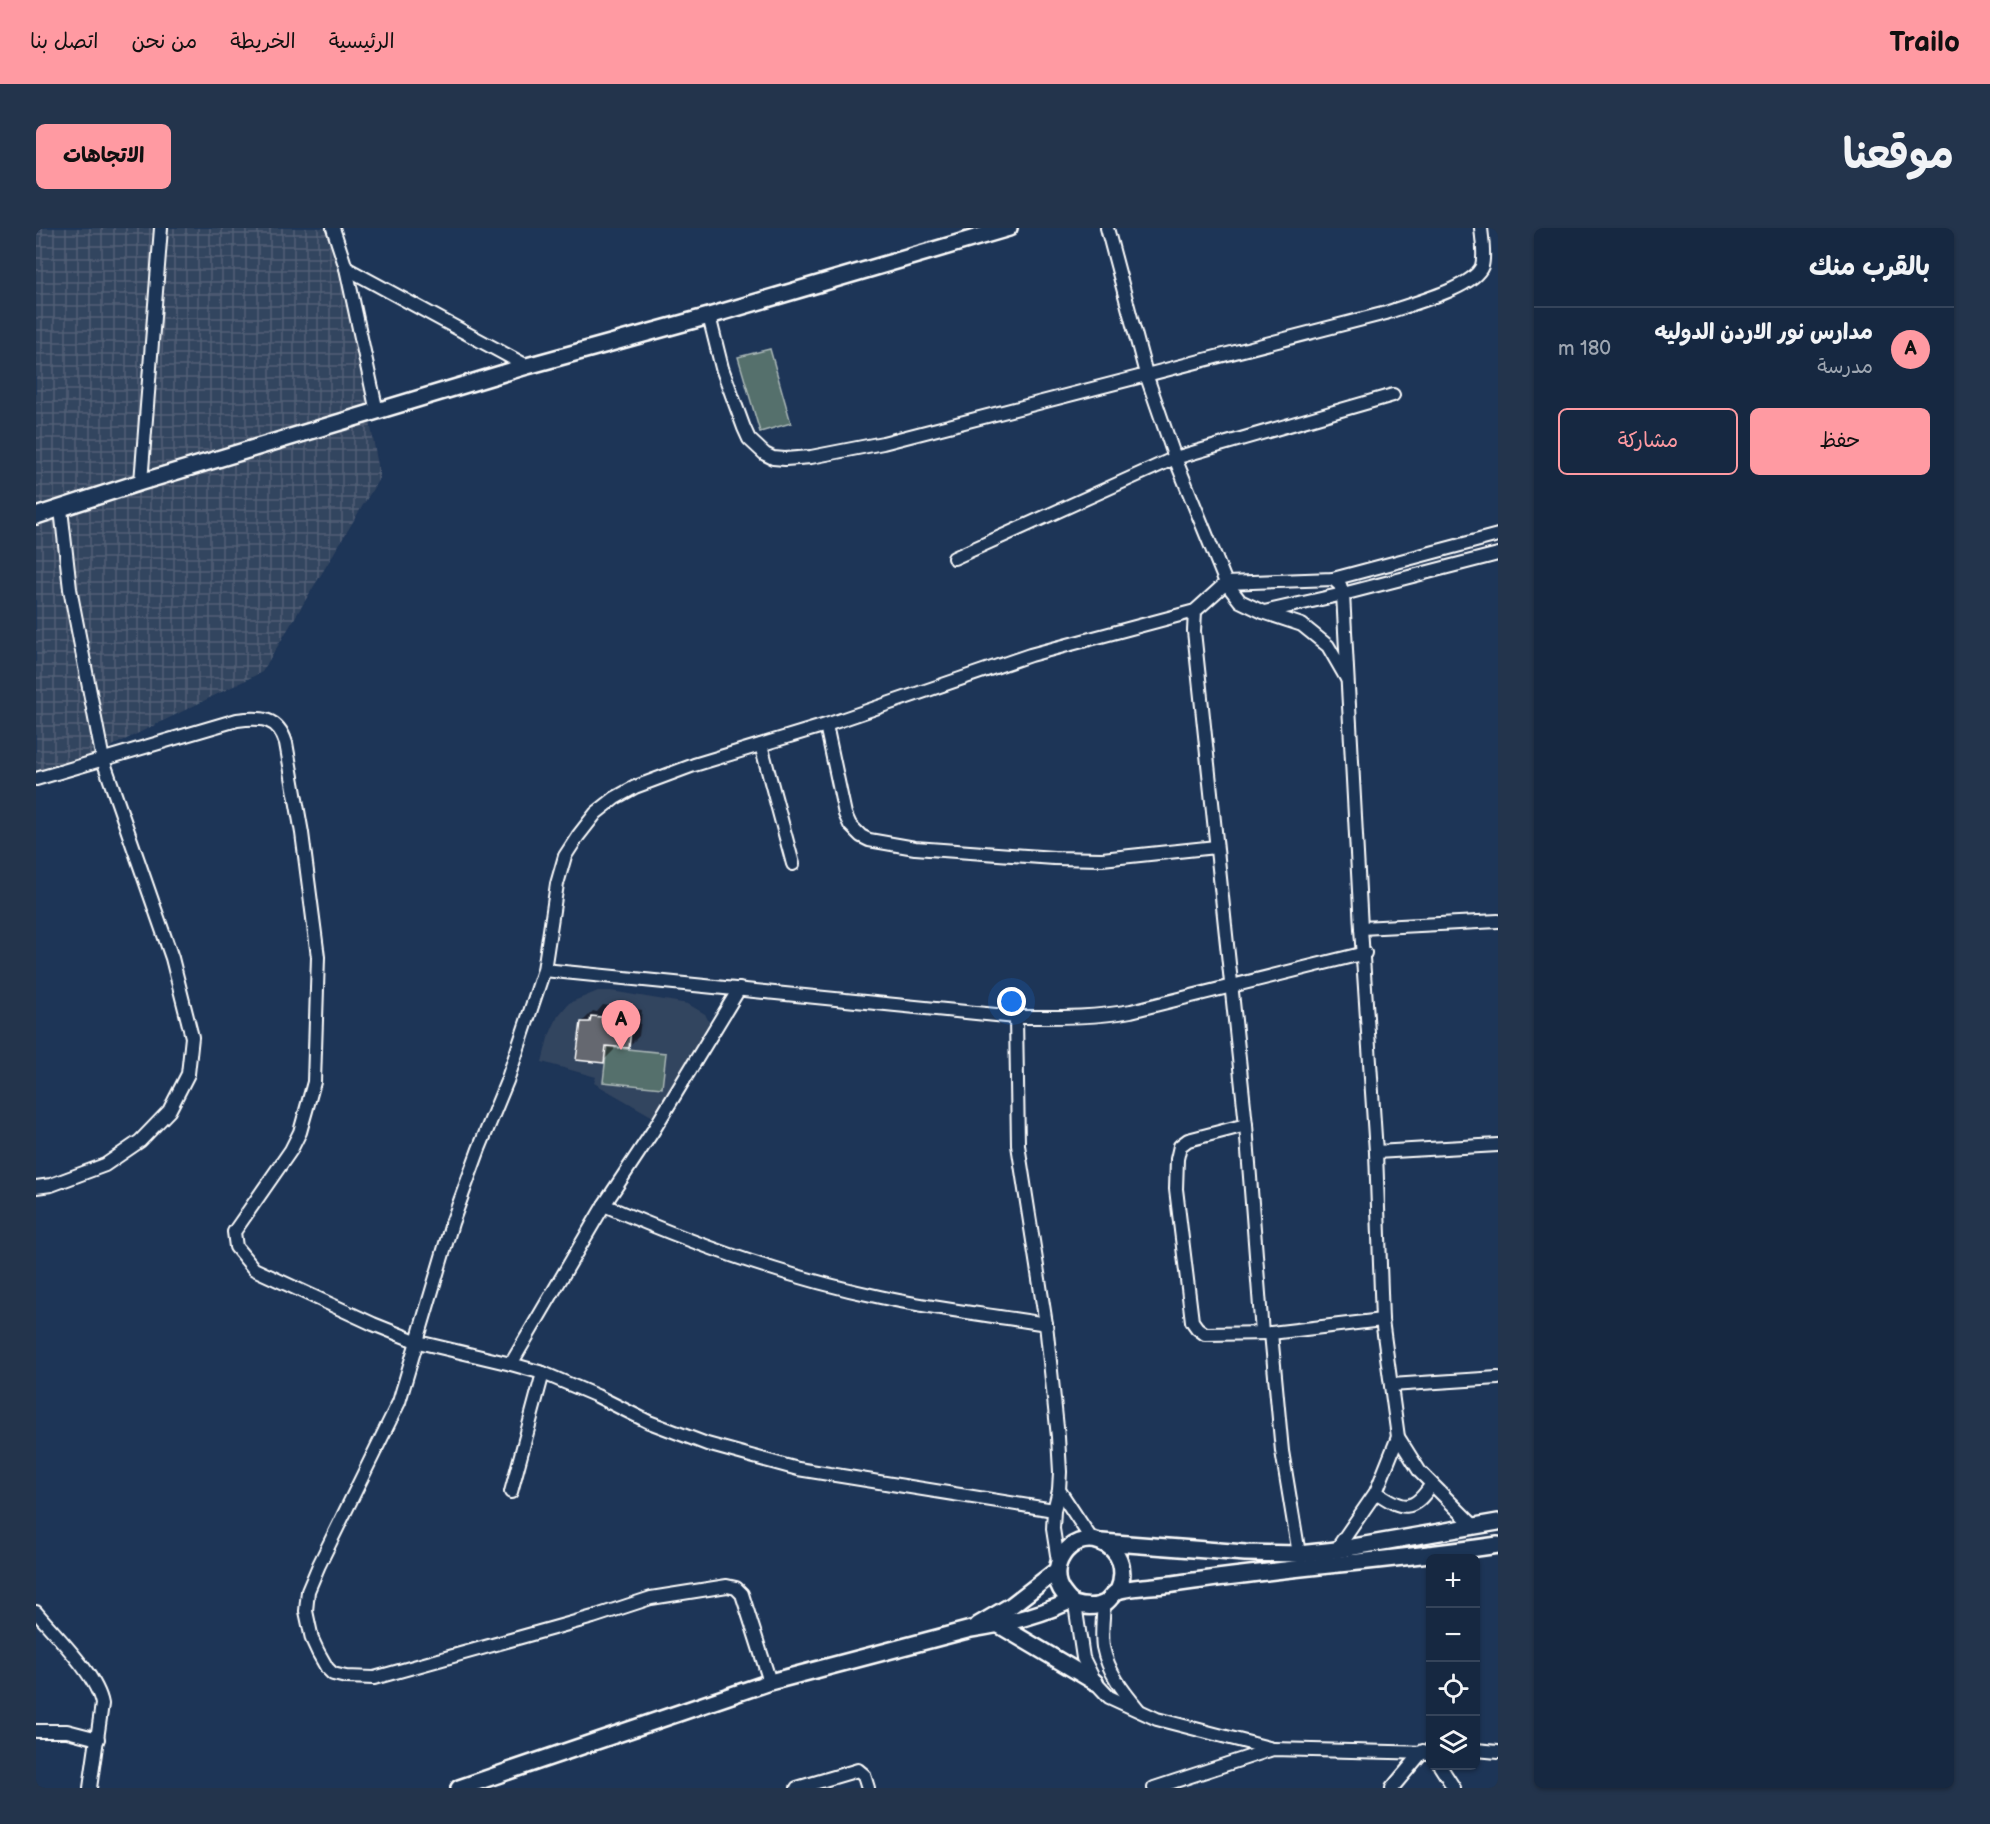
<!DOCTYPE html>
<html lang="ar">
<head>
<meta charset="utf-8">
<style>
	body { margin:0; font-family:"Balsamiq Sans","Playpen Sans Arabic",sans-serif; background:#23344c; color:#f1f3f6; direction:rtl }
	.controls { position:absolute; right:18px; bottom:18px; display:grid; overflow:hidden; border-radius:9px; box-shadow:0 2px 4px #0004 }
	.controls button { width:54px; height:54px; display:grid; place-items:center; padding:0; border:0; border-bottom:2px solid #35445a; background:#162841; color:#f1f3f6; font:30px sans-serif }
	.you { position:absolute; left:976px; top:774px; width:21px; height:21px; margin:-15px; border:4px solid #fff; border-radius:50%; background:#1a73e8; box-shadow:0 0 0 9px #1a73e833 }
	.badge { display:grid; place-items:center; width:39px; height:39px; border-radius:50%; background:#ff9aa2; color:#111; font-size:20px; font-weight:700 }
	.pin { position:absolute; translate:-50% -50px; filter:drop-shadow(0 2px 3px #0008) }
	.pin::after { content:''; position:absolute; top:32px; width:21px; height:18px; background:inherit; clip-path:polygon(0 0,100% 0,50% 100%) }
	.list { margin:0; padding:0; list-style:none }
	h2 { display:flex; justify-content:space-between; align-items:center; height:78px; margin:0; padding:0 24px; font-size:26px }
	h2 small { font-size:20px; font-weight:400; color:#9ea6b1 }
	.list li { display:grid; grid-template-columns:39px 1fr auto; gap:18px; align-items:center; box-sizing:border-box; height:84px; padding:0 24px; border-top:2px solid #35445a }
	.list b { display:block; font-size:22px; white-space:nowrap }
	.list p { margin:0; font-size:20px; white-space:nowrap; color:#9ea6b1 }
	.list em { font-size:20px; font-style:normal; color:#9ea6b1 }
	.actions { display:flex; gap:12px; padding:18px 24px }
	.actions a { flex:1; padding:14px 0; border:2px solid #ff9aa2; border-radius:9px; text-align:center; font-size:21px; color:#ff9aa2 }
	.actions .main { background:#ff9aa2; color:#111 }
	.icon { flex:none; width:33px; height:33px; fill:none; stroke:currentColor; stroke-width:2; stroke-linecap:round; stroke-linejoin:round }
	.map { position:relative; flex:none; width:1462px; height:1560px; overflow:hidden; direction:ltr; border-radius:9px }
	header { display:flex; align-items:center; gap:36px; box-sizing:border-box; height:84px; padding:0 30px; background:#ff9aa2; color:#111 }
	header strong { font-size:28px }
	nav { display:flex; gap:33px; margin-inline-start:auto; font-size:21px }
	.intro { display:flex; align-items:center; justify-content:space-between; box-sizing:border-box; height:144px; padding:0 36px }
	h1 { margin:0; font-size:42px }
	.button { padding:15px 27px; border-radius:9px; background:#ff9aa2; color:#111; font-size:21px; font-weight:700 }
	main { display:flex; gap:36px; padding:0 36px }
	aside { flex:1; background:#162841; border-radius:9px; box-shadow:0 2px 4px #0004 }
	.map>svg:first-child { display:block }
	.built { fill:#33445e }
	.industrial { fill:url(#industrial-grid) }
	.grass { fill:#556f6c; stroke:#aab7b6; stroke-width:1.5 }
	.shadow { fill:#0007 }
	.building { fill:#65676f; stroke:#fff; stroke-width:1.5 }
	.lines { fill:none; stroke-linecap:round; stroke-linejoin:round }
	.minor-casing { stroke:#fff; stroke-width:16 }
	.tertiary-casing { stroke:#fff; stroke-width:20 }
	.minor { stroke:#1d3557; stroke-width:12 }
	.tertiary { stroke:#1d3557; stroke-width:15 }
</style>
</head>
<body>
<header>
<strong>Trailo</strong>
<nav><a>الرئيسية</a><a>الخريطة</a><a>من نحن</a><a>اتصل بنا</a></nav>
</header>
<div class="intro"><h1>موقعنا</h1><a class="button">الاتجاهات</a></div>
<main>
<aside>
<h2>بالقرب منك<small></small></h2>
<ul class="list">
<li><span class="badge">A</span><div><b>مدارس نور الاردن الدوليه</b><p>مدرسة</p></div><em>180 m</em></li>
</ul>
<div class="actions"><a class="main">حفظ</a><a>مشاركة</a></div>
</aside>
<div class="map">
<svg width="1462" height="1560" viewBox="0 0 1462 1560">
	<defs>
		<pattern id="industrial-grid" width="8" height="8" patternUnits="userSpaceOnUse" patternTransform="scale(1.5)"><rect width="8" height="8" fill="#33445e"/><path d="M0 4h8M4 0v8" fill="none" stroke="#526076"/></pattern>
	</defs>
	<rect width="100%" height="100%" fill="#1d3557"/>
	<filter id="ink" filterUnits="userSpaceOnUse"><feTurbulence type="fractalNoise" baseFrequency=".0167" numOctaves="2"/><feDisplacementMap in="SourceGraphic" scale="12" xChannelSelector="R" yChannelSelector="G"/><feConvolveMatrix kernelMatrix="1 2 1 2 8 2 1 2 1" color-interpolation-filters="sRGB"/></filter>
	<g filter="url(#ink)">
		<path class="built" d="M562 763H575L652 776 669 786 673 794V802L619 890 558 855 560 849 506 834 512 810 522 788 533 775Z"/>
		<path class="industrial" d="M0 0H299L344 249 226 444 42 535 0 546Z"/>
		<g class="grass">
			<path d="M734 121 755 195 724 204 702 129Z"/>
			<path d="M571 819 630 825 626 860 567 854Z"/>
		</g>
		<path class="shadow" d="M567 777 606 782 603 808 592 819 579 817 578 822 567 833 546 794 557 783 561 784Z"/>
		<path class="building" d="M555 788 596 792 593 820 570 818 568 835 540 832 545 794H554Z"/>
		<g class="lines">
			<defs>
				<g id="minor">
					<path d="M297 0 310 40 341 184"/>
					<path d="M1071 0 1110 146 1139 230 1190 355 1204 373 1227 384 1266 397 1292 418 1311 451"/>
					<path d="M310 40 491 138"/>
					<path d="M673 88 686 140 708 200 713 211 729 226 737 230 749 231 775 229 847 215 1350 85C1373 76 1437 61 1446 38 1449 27 1446 11 1445 0"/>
					<path d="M105 254 125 0"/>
					<path d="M918 330 1139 230 1357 167"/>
					<path d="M1297 351 1304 357 1307 366 1325 700 1340 924 1346 1092 1362 1209 1384 1244 1437 1297"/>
					<path d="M1159 383 1158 403 1210 897 1226 1105"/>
					<path d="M1228 384 1307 366 1462 326"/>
					<path d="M790 497 809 586 814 597 825 608 833 612 879 620 1018 630 1066 631 1180 619"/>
					<path d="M725 517 757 636"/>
					<path d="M0 551 201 492C225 489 242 489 250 515L266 605 282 729 278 854 264 904 255 922 198 1004 200 1019 218 1041 337 1096 382 1114 475 1136 507 1145 561 1168 613 1194 671 1216 762 1241 1018 1282"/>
					<path d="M1325 700 1462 693"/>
					<path d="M508 742 980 789C1019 789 1057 790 1095 783L1329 725"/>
					<path d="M980 789 982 917 1010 1096 1022 1209 1024 1244 1023 1262 1018 1282 1017 1301 1022 1333"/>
					<path d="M1210 897 1152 912 1144 918 1141 931 1140 961 1156 1093 1161 1100 1169 1106 1235 1105 1346 1092"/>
					<path d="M1340 924 1462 917"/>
					<path d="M0 959 15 957 69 937 104 913 133 883 152 846 156 809 136 730 67 532 34 361 25 281"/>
					<path d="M568 977 617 903 703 761"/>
					<path d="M1235 1105 1246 1223 1263 1326"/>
					<path d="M475 1136 568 977C657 1016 749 1049 844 1069 898 1081 955 1087 1010 1096"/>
					<path d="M1355 1157 1462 1150"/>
					<path d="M1023 1262 1056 1312"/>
					<path d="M475 1264 507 1145"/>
					<path d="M1340 1264C1366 1282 1377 1285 1395 1257"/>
					<path d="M1300 1322 1340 1264 1362 1209"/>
					<path d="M1039 1376 1047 1430 1059 1454 1073 1469 1121 1491 1237 1521"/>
					<path d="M1068 1376C1067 1390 1065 1406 1067 1419 1072 1444 1087 1463 1102 1481"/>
					<path d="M0 1384C20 1408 61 1447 66 1476L54 1560"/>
					<path d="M734 1454 706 1366 700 1360 691 1358 615 1370 557 1389 338 1450 310 1449 297 1446 291 1440 282 1424 276 1411 270 1383 272 1363 283 1337 363 1174 416 995 443 921 471 853 508 742 521 656 529 628 542 608 560 585 579 570 599 559 658 537 790 497 994 427 1159 383 1190 355 1297 351 1462 307"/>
					<path d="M0 1503H31L62 1511"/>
					<path d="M1440 1522 1462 1524"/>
					<path d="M1404 1538 1418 1560"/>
					<path d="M761 1560 822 1542 828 1547 832 1560"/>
					<path d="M1118 1560 1237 1521 1394 1525"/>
					<path d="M1356 1560 1387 1523"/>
				</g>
				<g id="tertiary">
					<path d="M0 288 105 254 491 138 673 88 973 0"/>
					<path d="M1066 1314 1209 1325 1263 1326 1300 1322 1462 1294"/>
					<path d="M1082 1363C1090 1344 1086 1322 1064 1314 1033 1303 1008 1342 1028 1366 1031 1370 1034 1374 1038 1376 1047 1379 1060 1380 1069 1375 1074 1372 1077 1365 1082 1363 1092 1359 1124 1358 1137 1356 1244 1340 1354 1333 1462 1317"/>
					<path d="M942 1397 976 1377 1020 1343"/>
					<path d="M963 1397 1059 1454"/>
					<path d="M423 1560 734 1454 935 1401C970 1396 1002 1388 1034 1373"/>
				</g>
			</defs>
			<use href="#minor" class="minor-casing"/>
			<use href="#tertiary" class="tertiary-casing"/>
			<use href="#minor" class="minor"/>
			<use href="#tertiary" class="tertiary"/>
		</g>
	</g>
</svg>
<div class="controls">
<button>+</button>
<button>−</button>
<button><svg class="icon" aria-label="locate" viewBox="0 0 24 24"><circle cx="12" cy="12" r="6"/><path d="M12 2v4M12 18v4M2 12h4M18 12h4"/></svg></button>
<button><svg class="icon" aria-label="layers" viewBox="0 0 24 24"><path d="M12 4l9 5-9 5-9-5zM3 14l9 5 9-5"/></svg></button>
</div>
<div class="you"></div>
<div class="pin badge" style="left:585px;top:822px">A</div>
</div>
</main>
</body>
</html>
